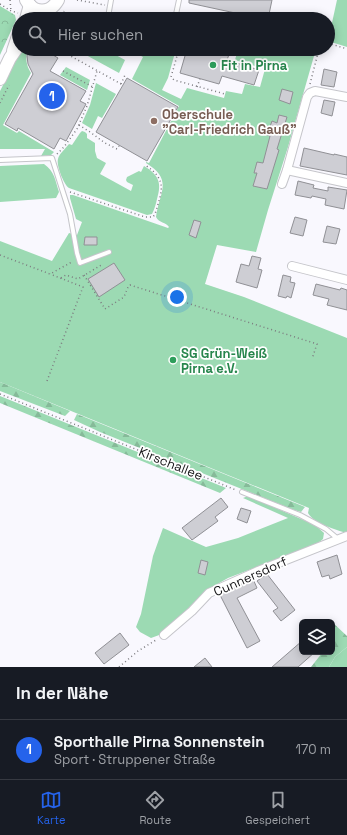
<!DOCTYPE html>
<html lang="de">
<head>
<meta charset="utf-8">
<style>
	body { margin:0; font-family:"Space Grotesk",sans-serif; background:#242831; color:#f1f3f6 }
	.controls { position:absolute; right:12px; bottom:12px; display:grid; overflow:hidden; border-radius:6px; box-shadow:0 2px 10px #0003 }
	.controls button { width:36px; height:36px; display:grid; place-items:center; padding:0; border:0; border-bottom:1px solid #363941; background:#171b24; color:#f1f3f6; font:20px sans-serif }
	.you { position:absolute; left:177px; top:297px; width:14px; height:14px; margin:-10px; border:3px solid #fff; border-radius:50%; background:#1a73e8; box-shadow:0 0 0 6px #1a73e833 }
	.badge { display:grid; place-items:center; width:26px; height:26px; border-radius:50%; background:#2563eb; color:#fff; font-size:13px; font-weight:700 }
	.pin { position:absolute; translate:-50% -50%; border:2px solid #fff; box-shadow:0 1px 4px #0006 }
	.list { margin:0; padding:0; list-style:none }
	h2 { display:flex; justify-content:space-between; align-items:center; height:52px; margin:0; padding:0 16px; font-size:17px }
	h2 small { font-size:13px; font-weight:400; color:#9ea1a6 }
	.list li { display:grid; grid-template-columns:26px 1fr auto; gap:12px; align-items:center; box-sizing:border-box; height:60px; padding:0 16px; border-top:1px solid #363941 }
	.list b { display:block; font-size:15px; white-space:nowrap }
	.list p { margin:0; font-size:13px; white-space:nowrap; color:#9ea1a6 }
	.list em { font-size:13px; font-style:normal; color:#9ea1a6 }
	.icon { flex:none; width:22px; height:22px; fill:none; stroke:currentColor; stroke-width:2; stroke-linecap:round; stroke-linejoin:round }
	.map { position:relative; flex:none; width:347px; height:667px; overflow:hidden }
	.search { position:absolute; background:#171b24; box-shadow:0 2px 10px #0003; left:12px; right:12px; top:12px; height:44px; display:flex; align-items:center; gap:10px; box-sizing:border-box; padding:0 14px; border-radius:22px; color:#9ea1a6; font-size:15px }
	.sheet { height:112px; background:#171b24 }
	nav { display:flex; justify-content:space-around; align-items:center; box-sizing:border-box; height:56px; border-top:1px solid #363941; background:#171b24; font-size:11px; color:#9ea1a6 }
	nav a { display:grid; justify-items:center; gap:2px }
	nav .on { color:#2563eb }
	.map>svg:first-child { display:block }
	.green { fill:#9cdab3 }
	.forest { fill:url(#forest-firs) }
	.park { fill:url(#park-crowns) }
	.building { fill:#ceced4; stroke:#909095 }
	.lines { fill:none; stroke-linecap:round; stroke-linejoin:round }
	.service-casing { stroke:#c5c5ca; stroke-width:6 }
	.minor-casing { stroke:#c5c5ca; stroke-width:10 }
	.secondary-casing { stroke:#c5c5ca; stroke-width:14 }
	.path { stroke:#7c7b7f; stroke-width:1.5; stroke-dasharray:1 3; stroke-linecap:butt }
	.service { stroke:#fff; stroke-width:4 }
	.minor { stroke:#fff; stroke-width:8 }
	.secondary { stroke:#fff; stroke-width:12 }
	.leisure-dot { fill:#2e9e5b; stroke:#fff; stroke-width:1.5 }
	.education-dot { fill:#8d6e63; stroke:#fff; stroke-width:1.5 }
	.labels { text-anchor:middle; stroke-width:3.5; stroke-linejoin:round; paint-order:stroke }
	.leisure-label { font-size:13px; font-weight:bold; fill:#27864d; stroke:#fff; text-anchor:start }
	.education-label { font-size:13px; font-weight:bold; fill:#785e54; stroke:#fff; text-anchor:start }
	.street-label { font-size:13px; fill:#151517; stroke:#fff }
</style>
</head>
<body>
<div class="map">
<svg width="347" height="667" viewBox="0 0 347 667">
	<defs>
		<pattern id="forest-firs" width="22" height="20" patternUnits="userSpaceOnUse"><rect width="22" height="20" fill="#9cdab3"/><path d="M5 1l3.5 6h-7zM16 11l3.5 6h-7z" fill="#86ba99"/></pattern>
		<pattern id="park-crowns" width="20" height="18" patternUnits="userSpaceOnUse"><rect width="20" height="18" fill="#9cdab3"/><path d="M2 6a3 3 0 1 1 6 0M12 15a3 3 0 1 1 6 0" fill="none" stroke="#86ba99"/></pattern>
	</defs>
	<rect width="100%" height="100%" fill="#f9f8fe"/>
	<g class="green">
		<path d="M337 0H347V47L328 41Z"/>
		<path d="M22 49H28C25 58 26 65 31 73L3 125 17 133 19 131 54 152 51 155 41 156 45 149H0V91Z"/>
		<path d="M75 49H105L125 60 119 73Z"/>
		<path d="M128 49H176L168 78 162 90 181 99 187 88 224 98 226 91 242 94 245 84 260 87 265 69 235 60 238 49H316L288 147 268 210 256 252 217 245 205 284 244 297 347 338V533C336 530 313 523 308 513L309 508 0 382V241L52 261 69 233 77 235 82 222 76 219 70 198V195H73L168 228 169 227C166 222 159 223 156 217 159 193 174 180 146 163V162L149 163 179 106 132 79 143 57Z"/>
		<path d="M66 67 90 80 87 90 60 75Z"/>
		<path d="M96 83 116 94 102 118 98 116 92 129 82 123 90 105Z"/>
		<path d="M82 131 85 132 87 134V138L95 143V151L97 158 106 163 105 165 100 174 131 191 133 185 127 182 126 180 127 177 139 171 141 172 144 166C159 175 162 183 157 199 156 204 154 210 152 214L147 215 69 188C64 185 56 165 58 159 59 154 66 148 69 144L72 145 80 133Z"/>
		<path d="M44 164C55 172 55 180 59 192L56 198 0 202V166Z"/>
		<path d="M248 496 315 525 324 533 323 539 317 544 228 578 207 590 192 606 162 634 151 638 140 632 136 627 141 614 153 556 163 528 206 547 238 538 288 518 243 498Z"/>
		<path d="M347 647V667H329L335 657Z"/>
	</g>
	<g class="forest">
		<path d="M0 382 70 411 65 416 0 391Z"/>
		<path d="M0 396 226 488 220 493 0 403Z"/>
		<path d="M77 414 305 507 301 512 294 510 100 432 74 420Z"/>
		<path d="M332 622 347 636V647L335 657 329 667H311L322 653V652H332Z"/>
	</g>
	<path class="park" d="M0 6 15 15 16 20 0 55Z"/>
	<g class="building">
		<path d="M189 0H272L268 19H263L189 3Z"/>
		<path d="M29 49H52L53 55 58 58 50 71 86 91 80 101 86 104 66 141 60 138 54 149 18 128 17 131 5 124 33 74 28 64 27 56Z"/>
		<path d="M187 49H231L227 60 259 70 254 85 222 76 219 84 180 73Z"/>
		<path d="M324 69 337 72 334 87 321 85Z"/>
		<path d="M127 78 178 107 147 161 96 132Z"/>
		<path d="M282 89 293 92 290 104 279 100Z"/>
		<path d="M324 100 335 102 332 116 321 113Z"/>
		<path d="M279 115 287 117 277 149 279 150 267 189 253 186 257 173H254L257 162 263 163 270 136 267 135 272 121 277 123Z"/>
		<path d="M304 148 334 155V154L347 157V175L300 166Z"/>
		<path d="M298 181 314 185 313 188 328 191V187L347 190 344 209 325 205 326 199 312 196 311 198 295 195Z"/>
		<path d="M295 217 307 220 303 236 290 233Z"/>
		<path d="M194 220 201 222 196 238 189 235Z"/>
		<path d="M327 226 340 229 336 244 323 242Z"/>
		<path d="M85 237H97V245H84Z"/>
		<path d="M252 256 261 258 258 269 262 270 257 288 236 282 241 264 249 266Z"/>
		<path d="M114 263 125 280 99 297 88 279Z"/>
		<path d="M283 275 291 277 290 282 295 283 291 298 287 296 286 298 278 296Z"/>
		<path d="M316 284 340 290 341 288 347 290V310L327 305 329 299 313 295Z"/>
		<path d="M221 498 228 507 215 517 218 521 192 540 182 528Z"/>
		<path d="M241 508 251 511 247 523 237 519Z"/>
		<path d="M337 555 342 574 330 579 329 575 322 577 317 562Z"/>
		<path d="M201 560 208 562 205 575 198 573Z"/>
		<path d="M267 574 295 610 281 621 273 611 278 608 257 581Z"/>
		<path d="M253 579 257 588 237 598 260 641 247 648 220 595Z"/>
		<path d="M120 633 129 645 104 664 95 653Z"/>
		<path d="M302 641V652H315L298 667H272Z"/>
		<path d="M205 658 212 667H194Z"/>
	</g>
	<g class="lines">
		<defs>
			<g id="service">
				<path d="M108 17 111 0"/>
				<path d="M175 19 179 0"/>
				<path d="M0 160 52 158 70 214 77 253 80 263 109 252"/>
				<path d="M242 492 300 515 326 529 338 539"/>
			</g>
			<g id="minor">
				<path d="M347 97 315 91 310 93 307 97 287 170 347 183"/>
				<path d="M282 184 287 170"/>
				<path d="M292 266 347 280"/>
				<path d="M164 635 192 611 209 593 258 571 347 536"/>
			</g>
			<g id="secondary">
				<path d="M26 0C34 14 50 14 58 0"/>
				<path d="M26 19 30 5"/>
				<path d="M13 51 19 33"/>
				<path d="M0 79 10 58 19 45"/>
			</g>
		</defs>
		<use href="#service" class="service-casing"/>
		<use href="#minor" class="minor-casing"/>
		<use href="#secondary" class="secondary-casing"/>
		<g class="path">
			<path d="M10 0 11 11"/>
			<path d="M77 0 105 5"/>
			<path d="M0 4 11 11 18 13"/>
			<path d="M61 19 64 11"/>
			<path d="M328 43 347 49"/>
			<path d="M62 49 67 54 123 85"/>
			<path d="M179 49 171 77 174 80 225 94"/>
			<path d="M63 71 93 87"/>
			<path d="M121 84 125 75"/>
			<path d="M310 84 319 49"/>
			<path d="M197 87 200 79"/>
			<path d="M0 103 9 85"/>
			<path d="M79 125 90 132 105 143 117 149 119 146"/>
			<path d="M57 154 64 147 77 129 87 106 97 71"/>
			<path d="M70 192 145 217H153L155 214C162 191 168 180 145 165"/>
			<path d="M0 255 50 274 70 263 73 262"/>
			<path d="M84 275 105 309 124 297 128 287 130 285 317 344 312 359"/>
			<path d="M61 278 66 275 78 279 103 264"/>
			<path d="M47 381 83 287 50 274"/>
			<path d="M0 394 236 490"/>
			<path d="M119 667 138 651 156 640"/>
		</g>
		<use href="#service" class="service"/>
		<use href="#minor" class="minor"/>
		<use href="#secondary" class="secondary"/>
	</g>
	<g class="leisure-dot">
		<circle cx="213" cy="65" r="4"/>
		<circle cx="173" cy="360" r="4"/>
	</g>
	<circle class="education-dot" cx="154" cy="121" r="4"/>
	<g class="labels">
		<g class="leisure-label">
			<text x="221" y="70">Fit in Pirna</text>
			<text x="181" y="358">SG Grün-Weiß<tspan x="181" dy="15">Pirna e.V.</tspan></text>
		</g>
		<g class="education-label">
			<text x="162" y="119">Oberschule<tspan x="162" dy="15">"Carl-Friedrich Gauß"</tspan></text>
		</g>
		<g class="street-label">
			<text transform="translate(171 463) rotate(22)" y="5">Kirschallee</text>
			<text transform="translate(250 576) rotate(-24)" y="5">Cunnersdorf</text>
		</g>
	</g>
</svg>
<div class="controls">
<button><svg class="icon" aria-label="layers" viewBox="0 0 24 24"><path d="M12 4l9 5-9 5-9-5zM3 14l9 5 9-5"/></svg></button>
</div>
<div class="you"></div>
<div class="pin badge" style="left:52px;top:96px">1</div>
<div class="search"><svg class="icon" aria-label="search" viewBox="0 0 24 24"><circle cx="10" cy="10" r="6"/><path d="M15 15l6 6"/></svg>Hier suchen</div>
</div>
<section class="sheet">
<h2>In der Nähe<small></small></h2>
<ul class="list">
<li><span class="badge">1</span><div><b>Sporthalle Pirna Sonnenstein</b><p>Sport · Struppener Straße</p></div><em>170 m</em></li>
</ul>
</section>
<nav>
<a class="on"><svg class="icon" aria-label="map" viewBox="0 0 24 24"><path d="M3 6l6-2 6 2 6-2v14l-6 2-6-2-6 2zM9 4v14M15 6v14"/></svg>Karte</a>
<a><svg class="icon" aria-label="directions" viewBox="0 0 24 24"><path d="M12 3l9 9-9 9-9-9zM9 14v-3h6M13 9l2 2-2 2"/></svg>Route</a>
<a><svg class="icon" aria-label="saved" viewBox="0 0 24 24"><path d="M7 4h10v16l-5-4-5 4z"/></svg>Gespeichert</a>
</nav>
</body>
</html>
